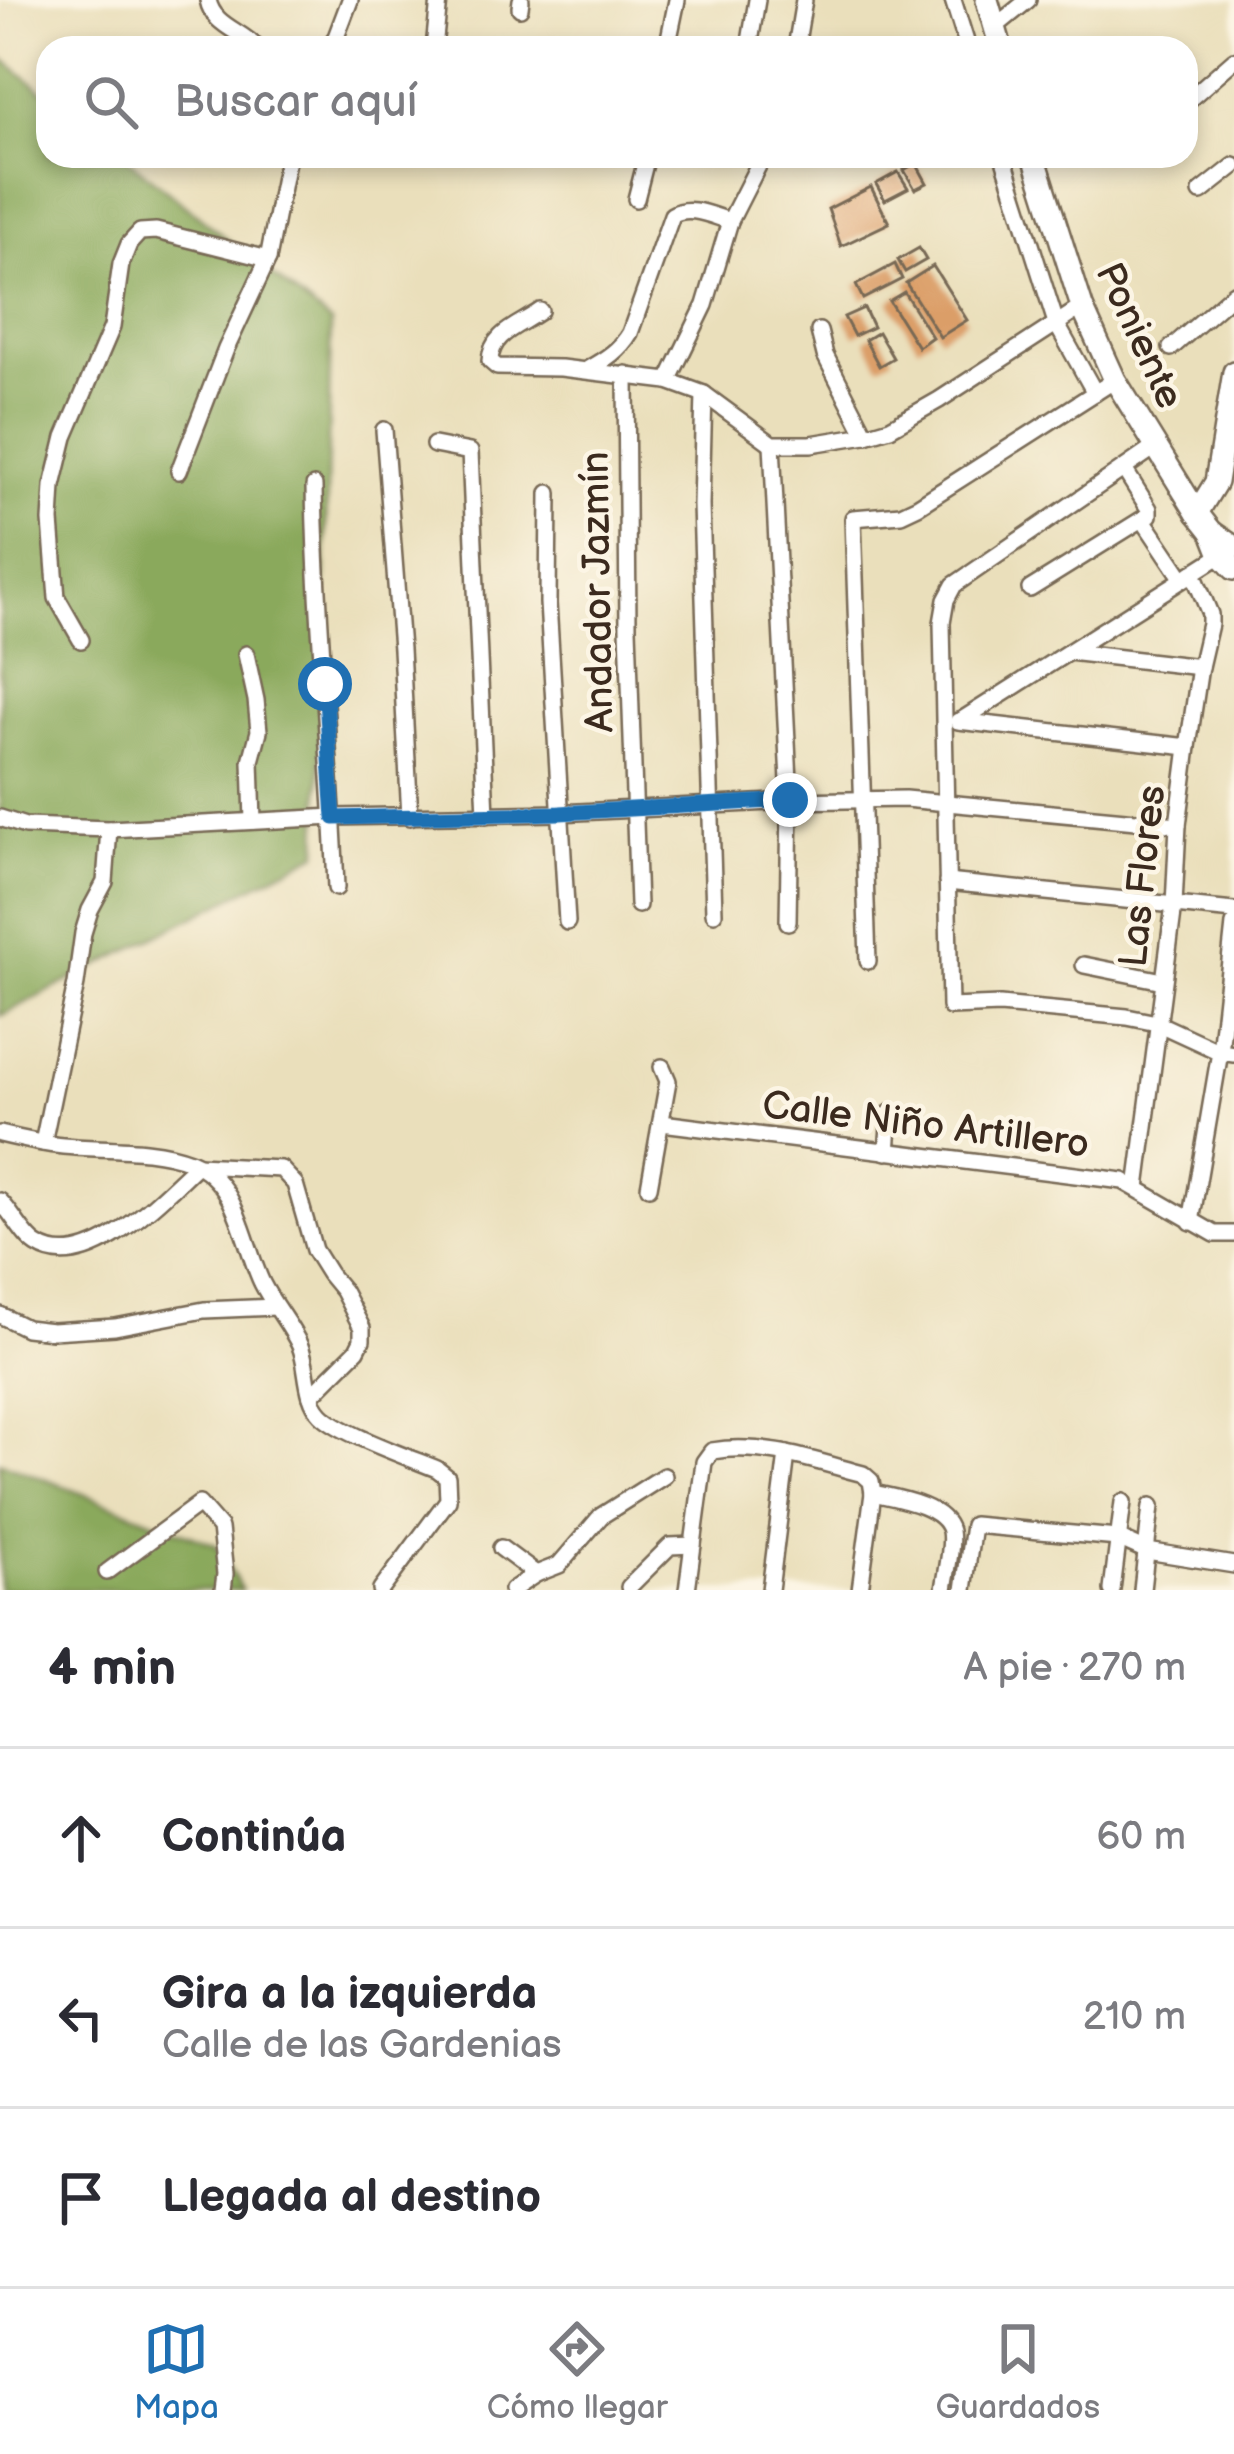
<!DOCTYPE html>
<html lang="es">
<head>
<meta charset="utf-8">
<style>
	body { margin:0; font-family:"Balsamiq Sans",sans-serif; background:#f2f2f3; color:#2b2b33 }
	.stop { position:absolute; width:36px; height:36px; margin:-27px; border:9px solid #1f6fb2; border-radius:50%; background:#fff }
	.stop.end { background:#1f6fb2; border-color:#fff; box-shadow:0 3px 12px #0008 }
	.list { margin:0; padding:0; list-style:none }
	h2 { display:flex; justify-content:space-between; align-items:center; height:156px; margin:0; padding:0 48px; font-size:51px }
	h2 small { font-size:39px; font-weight:400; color:#7c7c81 }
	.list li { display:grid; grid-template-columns:78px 1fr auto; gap:36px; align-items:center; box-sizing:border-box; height:180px; padding:0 48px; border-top:3px solid #e1e1e2 }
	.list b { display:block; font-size:45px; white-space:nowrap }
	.list p { margin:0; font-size:39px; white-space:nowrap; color:#7c7c81 }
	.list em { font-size:39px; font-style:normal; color:#7c7c81 }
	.icon { flex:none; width:66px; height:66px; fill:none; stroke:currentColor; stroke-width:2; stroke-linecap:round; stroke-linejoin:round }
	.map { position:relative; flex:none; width:1234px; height:1590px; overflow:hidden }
	.search { position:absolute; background:#fff; box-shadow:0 6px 18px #0003; left:36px; right:36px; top:36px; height:132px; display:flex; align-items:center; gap:30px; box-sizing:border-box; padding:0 42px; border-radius:36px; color:#7c7c81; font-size:45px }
	.sheet { height:696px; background:#fff }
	nav { display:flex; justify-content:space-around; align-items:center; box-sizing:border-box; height:168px; border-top:3px solid #e1e1e2; background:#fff; font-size:33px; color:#7c7c81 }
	nav a { display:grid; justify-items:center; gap:6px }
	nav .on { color:#1f6fb2 }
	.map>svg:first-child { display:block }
	.forest { fill:#8aa95c; stroke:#626a3d; stroke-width:3 }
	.building { fill:#db9e67 }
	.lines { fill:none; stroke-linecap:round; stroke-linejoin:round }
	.street-casing { stroke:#786955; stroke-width:20 }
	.secondary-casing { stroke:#786955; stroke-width:26 }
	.street { stroke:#fff; stroke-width:15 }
	.secondary { stroke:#fff; stroke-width:21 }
	.route { stroke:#1f6fb2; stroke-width:15 }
	.labels { text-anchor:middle; stroke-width:9; stroke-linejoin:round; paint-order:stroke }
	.street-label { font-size:39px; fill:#3b2a1e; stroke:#fcf5e5 }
</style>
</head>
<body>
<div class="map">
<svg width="1234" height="1590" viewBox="0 0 1234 1590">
	<rect width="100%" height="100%" fill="#fcf5e5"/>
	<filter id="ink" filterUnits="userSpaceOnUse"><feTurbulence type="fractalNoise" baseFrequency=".00833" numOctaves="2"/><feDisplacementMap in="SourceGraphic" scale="24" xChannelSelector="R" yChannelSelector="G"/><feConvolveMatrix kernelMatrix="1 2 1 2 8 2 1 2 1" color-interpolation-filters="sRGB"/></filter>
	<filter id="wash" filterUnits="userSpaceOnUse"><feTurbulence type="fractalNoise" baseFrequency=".004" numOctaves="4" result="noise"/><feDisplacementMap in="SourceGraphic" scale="48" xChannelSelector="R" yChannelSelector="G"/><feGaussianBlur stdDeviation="2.7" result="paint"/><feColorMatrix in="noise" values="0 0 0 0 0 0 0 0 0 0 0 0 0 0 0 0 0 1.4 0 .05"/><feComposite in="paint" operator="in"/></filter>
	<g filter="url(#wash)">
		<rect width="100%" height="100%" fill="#eadfbb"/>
		<g class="forest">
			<path d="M0 57 48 95V156H124L331 323 318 853 0 1016Z"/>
			<path d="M0 1462 216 1545 242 1590H0Z"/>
		</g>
		<g id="blocks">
			<g class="building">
				<path d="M916 163 927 183 915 189 904 170Z"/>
				<path d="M898 172 908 188 885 200 876 184Z"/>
				<path d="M871 187 889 223 841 246 828 209Z"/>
				<path d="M919 248 926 260 905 272 898 260Z"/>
				<path d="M895 264 902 279 863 299 856 285Z"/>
				<path d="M933 266 967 320 940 337 906 283Z"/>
				<path d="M904 292 932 337 918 347 889 301Z"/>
				<path d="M864 308 873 327 854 336 844 317Z"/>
				<path d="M878 332 893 358 879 366 865 340Z"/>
			</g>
		</g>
	</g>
	<g filter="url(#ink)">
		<use href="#blocks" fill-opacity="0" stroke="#786955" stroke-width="3"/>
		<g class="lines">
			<defs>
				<g id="street">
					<path d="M208 0C213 26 241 30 257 48"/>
					<path d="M953 0 968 48"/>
					<path d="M520 8 521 0"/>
					<path d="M995 27 1028 0"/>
					<path d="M328 48 336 37 350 0"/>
					<path d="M434 48 439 0"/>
					<path d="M667 48 677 0"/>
					<path d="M749 48 757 0"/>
					<path d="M796 48 804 0"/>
					<path d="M1186 102 1234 60"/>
					<path d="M1003 156 1056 323 1095 393"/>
					<path d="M1201 192 1234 166"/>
					<path d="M636 199 647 156"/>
					<path d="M540 311C519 326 491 333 490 361L497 367 561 368 668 381 704 394 772 444H811L866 435 890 428 939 400 1082 307"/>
					<path d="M819 331 825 355 866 435"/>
					<path d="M1171 348 1234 293"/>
					<path d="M588 369C606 359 620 350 630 333L672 215C689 204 712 216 730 221"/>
					<path d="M626 374 628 628 638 905"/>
					<path d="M668 381 705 305 730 221 763 156"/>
					<path d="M704 394 701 505 714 913"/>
					<path d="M384 430 401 649 410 817"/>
					<path d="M772 444 790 801 788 922"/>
					<path d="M434 445 470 452 486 815"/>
					<path d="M1155 447 954 585 946 600 942 623 950 1007 1000 1005 1127 1017 1157 1023 1220 1052 1234 1054"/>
					<path d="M179 471 226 349 268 259 288 156"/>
					<path d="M314 486C316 620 331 754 336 888"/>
					<path d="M549 493 548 603 567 922"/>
					<path d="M1144 521 1183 579"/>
					<path d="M1030 589 1149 515V509L1124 469"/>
					<path d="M81 640 57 598 51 521 53 486 65 437 112 327 121 264 129 244 140 232 156 231 268 259"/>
					<path d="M1069 652 1200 667"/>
					<path d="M246 654 256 700 259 731 251 761 253 821"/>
					<path d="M958 721 1188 747"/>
					<path d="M960 721 1226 552"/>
					<path d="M0 818 25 826 109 829 334 817 559 813 790 801 905 799 1178 825"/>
					<path d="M947 882 1234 911"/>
					<path d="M868 961 853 518 901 514 918 506 1115 380"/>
					<path d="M1084 965 1163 981"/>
					<path d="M662 1123 1123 1181 1215 1234H1234"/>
					<path d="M0 1134C21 1139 42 1144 63 1146 102 1150 153 1146 190 1161 239 1182 242 1241 262 1283 273 1305 290 1324 300 1346 309 1367 304 1396 321 1414 339 1433 410 1458 437 1469L447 1477 448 1500 381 1590"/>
					<path d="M43 1143 76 984 83 933 90 910 105 882 109 829"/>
					<path d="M887 1152 890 1113"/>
					<path d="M649 1187 668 1081 662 1067"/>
					<path d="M1137 1188 1174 905 1178 825 1188 747 1200 667 1210 624V614L1193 573"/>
					<path d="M0 1201C13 1214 23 1236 37 1245 88 1278 163 1196 197 1165L281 1169 295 1184 314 1250 329 1274 343 1291 362 1328V1340L357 1350 311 1396"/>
					<path d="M1191 1222 1220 1052 1234 924"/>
					<path d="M0 1315 26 1328 52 1331 115 1327 204 1310 275 1307"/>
					<path d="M501 1548 536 1574"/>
					<path d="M107 1572 199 1504 220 1528 225 1574 223 1590"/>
					<path d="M629 1587 670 1546 693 1545"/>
					<path d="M512 1590 536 1574 559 1565 601 1516 664 1476"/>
					<path d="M687 1590 704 1462 712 1451C762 1442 815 1461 863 1474L871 1481 873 1493C895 1498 944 1505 950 1531 953 1547 946 1573 944 1590"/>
					<path d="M770 1590 787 1454"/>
					<path d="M860 1590 873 1493"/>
					<path d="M964 1590 973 1525 1118 1538 1147 1551 1234 1565"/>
					<path d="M1112 1590 1123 1502"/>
					<path d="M1142 1590 1151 1506"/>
				</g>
				<g id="secondary">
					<path d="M987 0 1001 48"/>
					<path d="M1034 156 1082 307 1115 380 1197 513 1212 532 1234 547"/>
					<path d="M1197 513 1216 482 1234 372"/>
					<path d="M1212 532 1221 555 1234 569"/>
				</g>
			</defs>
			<use href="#street" class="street-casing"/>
			<use href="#secondary" class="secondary-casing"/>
			<use href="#street" class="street"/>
			<use href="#secondary" class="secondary"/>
		</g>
	</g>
	<g class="lines" filter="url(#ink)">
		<path class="route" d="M325 684 334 818 560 813 790 800"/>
	</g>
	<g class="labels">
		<g class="street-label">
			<text transform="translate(1141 335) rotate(65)" y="14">Poniente</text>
			<text transform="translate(596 592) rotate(-91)" y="14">Andador Jazmín</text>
			<text transform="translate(1141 876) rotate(-84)" y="14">Las Flores</text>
			<text transform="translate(926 1123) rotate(7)" y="14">Calle Niño Artillero</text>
		</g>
	</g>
</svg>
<div class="stop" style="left:325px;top:684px"></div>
<div class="stop end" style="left:790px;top:800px"></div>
<div class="search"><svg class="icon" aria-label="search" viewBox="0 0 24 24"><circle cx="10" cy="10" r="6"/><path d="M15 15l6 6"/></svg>Buscar aquí</div>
</div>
<section class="sheet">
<h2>4 min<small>A pie · 270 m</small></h2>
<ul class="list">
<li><svg class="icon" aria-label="ahead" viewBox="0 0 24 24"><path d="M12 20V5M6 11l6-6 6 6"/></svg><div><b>Continúa</b></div><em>60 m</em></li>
<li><svg class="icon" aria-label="left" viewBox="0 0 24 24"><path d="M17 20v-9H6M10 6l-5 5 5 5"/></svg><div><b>Gira a la izquierda</b><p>Calle de las Gardenias</p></div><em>210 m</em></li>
<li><svg class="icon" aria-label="arrive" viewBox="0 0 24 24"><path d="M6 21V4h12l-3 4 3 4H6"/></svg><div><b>Llegada al destino</b></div></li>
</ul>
</section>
<nav>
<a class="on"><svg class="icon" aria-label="map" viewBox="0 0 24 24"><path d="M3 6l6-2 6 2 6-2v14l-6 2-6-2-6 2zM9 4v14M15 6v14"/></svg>Mapa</a>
<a><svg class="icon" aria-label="directions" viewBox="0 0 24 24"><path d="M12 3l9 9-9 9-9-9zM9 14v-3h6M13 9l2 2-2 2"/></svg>Cómo llegar</a>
<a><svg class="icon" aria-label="saved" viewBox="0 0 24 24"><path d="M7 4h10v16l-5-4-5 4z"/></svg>Guardados</a>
</nav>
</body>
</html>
